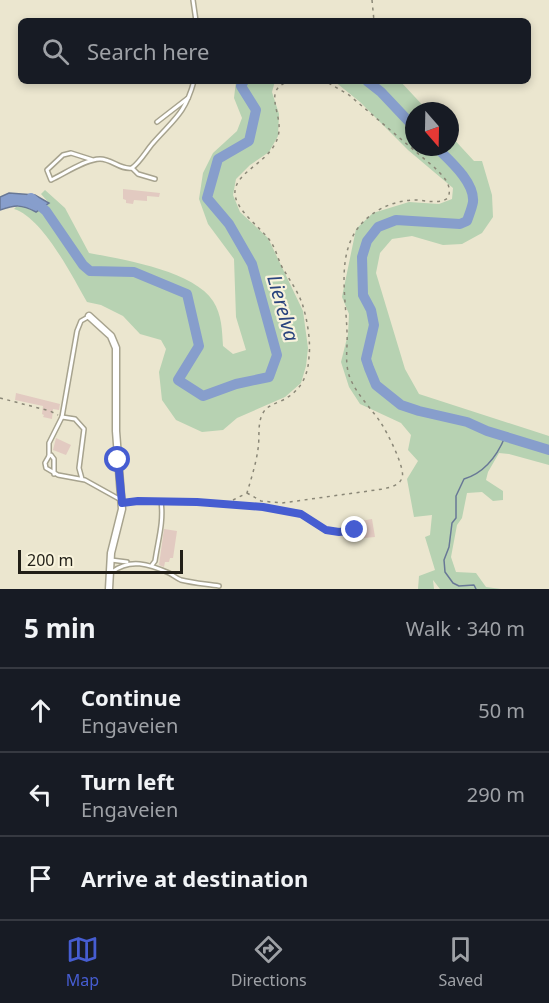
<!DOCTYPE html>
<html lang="en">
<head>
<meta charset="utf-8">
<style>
	body { margin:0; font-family:"Noto Sans",sans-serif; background:#242831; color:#f1f3f6 }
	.compass { position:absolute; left:405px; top:102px; width:54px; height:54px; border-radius:50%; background:#171b24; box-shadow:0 3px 9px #0003; rotate:160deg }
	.scale { position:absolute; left:18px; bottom:15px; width:165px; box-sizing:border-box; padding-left:6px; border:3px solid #211f17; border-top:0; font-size:16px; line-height:21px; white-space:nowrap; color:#211f17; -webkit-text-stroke:4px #f8f3dc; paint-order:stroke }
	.stop { position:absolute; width:18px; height:18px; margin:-14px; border:4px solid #465dd1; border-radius:50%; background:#fff }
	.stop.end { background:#465dd1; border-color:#fff; box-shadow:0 2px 6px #0008 }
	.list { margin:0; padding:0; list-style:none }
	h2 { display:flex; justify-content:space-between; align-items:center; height:78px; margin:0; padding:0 24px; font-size:26px }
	h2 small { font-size:20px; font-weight:400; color:#9ea1a6 }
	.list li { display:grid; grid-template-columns:39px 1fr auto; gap:18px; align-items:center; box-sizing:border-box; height:84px; padding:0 24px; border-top:2px solid #363941 }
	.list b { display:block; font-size:22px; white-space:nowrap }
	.list p { margin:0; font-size:20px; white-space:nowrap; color:#9ea1a6 }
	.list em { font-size:20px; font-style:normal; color:#9ea1a6 }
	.icon { flex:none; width:33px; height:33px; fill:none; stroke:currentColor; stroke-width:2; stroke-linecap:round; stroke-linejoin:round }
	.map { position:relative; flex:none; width:549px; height:589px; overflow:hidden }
	.search { position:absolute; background:#171b24; box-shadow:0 3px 9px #0003; left:18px; right:18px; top:18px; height:66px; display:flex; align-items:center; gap:15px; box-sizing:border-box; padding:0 21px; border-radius:9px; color:#9ea1a6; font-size:22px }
	.sheet { height:330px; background:#171b24 }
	nav { display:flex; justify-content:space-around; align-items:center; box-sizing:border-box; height:84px; border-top:2px solid #363941; background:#171b24; font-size:16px; color:#9ea1a6 }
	nav a { display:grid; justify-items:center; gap:3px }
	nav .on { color:#465dd1 }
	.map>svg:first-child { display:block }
	.green { fill:#b7d2b2 }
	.water { fill:#879ecc; stroke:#687896; stroke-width:1.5 }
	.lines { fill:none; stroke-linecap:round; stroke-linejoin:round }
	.stream { stroke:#687896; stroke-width:1.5 }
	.river { stroke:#879ecc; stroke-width:10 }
	.building { fill:#e2cac1 }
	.service-casing { stroke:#a7a38e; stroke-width:6 }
	.minor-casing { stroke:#a7a38e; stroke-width:9 }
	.path { stroke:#8a8777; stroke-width:1.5; stroke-dasharray:3 4.5; stroke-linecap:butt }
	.service { stroke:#fff; stroke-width:3 }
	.minor { stroke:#fff; stroke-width:6 }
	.route { stroke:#465dd1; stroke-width:8 }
	.labels { text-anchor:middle; stroke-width:4.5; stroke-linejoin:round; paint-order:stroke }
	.water-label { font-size:20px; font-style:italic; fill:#2b447e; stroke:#f8f3dc }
</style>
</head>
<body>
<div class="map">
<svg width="549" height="589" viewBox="0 0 549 589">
	<rect width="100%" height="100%" fill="#ebe6cf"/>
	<g class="green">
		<path d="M236 81H275L272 92 279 114 278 136 269 152 250 165 236 179 233 195 240 212 268 238 303 311 308 348 306 366 301 383 285 397 237 418 223 430 202 432 176 420 162 400 159 372 166 349 161 340 140 334 123 316 101 305 87 302C72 276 43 218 14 209L16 207 23 206 36 212 49 203 41 194 45 190 65 208 89 253C122 259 194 271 213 301 222 315 222 330 223 346L233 354 246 350 236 317 234 259 208 224 199 199 203 173 213 153 237 131 242 118 234 98Z"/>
		<path d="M334 81H400L428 111H414V147H450V135L474 161H482L492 195 493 217 482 233 462 244 443 245 412 236 392 239 380 253 376 273 405 369 419 394 549 436V465L509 454 499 453 488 472 486 480 503 491V500L493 501 482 492 467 493 462 518 457 525 451 557 456 572 476 573 486 587 501 589H440L433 580 434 589H418L419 576 435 570 425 537 430 535 432 515 414 517 407 479 418 461 408 450 411 435 401 423 360 404 349 387 341 362 348 334 349 314 342 297 356 229 373 213 409 202 439 204 452 199 453 188 408 150 360 102Z"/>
	</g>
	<path class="water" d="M9 193 35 195 49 203 36 212C21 204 15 205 0 210V197Z"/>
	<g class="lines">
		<path class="stream" d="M476 589 474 585 459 586 453 583 445 572 444 560 449 547 452 523 456 518V496L464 479C484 473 497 456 505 437"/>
		<g class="river">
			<path d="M367 81 381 92 414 127"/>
			<path d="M436 147C449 160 475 182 473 202 472 208 469 215 467 221L460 224 396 220 378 227 367 241 362 257 363 295 371 310 374 325 366 359 369 368 376 385 401 405 419 411 467 422 487 431 549 450"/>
			<path d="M31 198 46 211 83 265 90 271 134 272 187 294 199 346 178 380 203 396 236 384 269 377 277 355 252 264 229 224 207 198 218 159 249 141 256 110 241 86 244 81"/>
		</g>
	</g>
	<g class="building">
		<path d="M123 189 160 193 159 197 147 196V201L134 200 133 204 126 203V200L123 199Z"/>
		<path d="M16 393 60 404 59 410 53 409 52 419 43 417 44 415 42 414 43 406 15 400Z"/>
		<path d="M56 438 71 445 66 455 53 450Z"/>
		<path d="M372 519 375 537 364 538 361 521Z"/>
		<path d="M164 529 177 531 173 558H170L169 562H165L164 567 159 565Z"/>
	</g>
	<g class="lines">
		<defs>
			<g id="service">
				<path d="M193 0 196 21"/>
				<path d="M157 122 188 98"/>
				<path d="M93 160 71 153 63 155 47 170 51 180C64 174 86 159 100 159 112 159 120 170 132 168 141 161 146 151 153 143 174 119 185 114 194 81"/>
				<path d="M132 168 138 174 155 179"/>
				<path d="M62 417 77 331 81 321 88 317"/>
				<path d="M49 456 51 455 54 459V474"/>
				<path d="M82 479 79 468 84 429 75 419 62 417 49 443V456L45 463 46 468 58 475 85 480 121 500"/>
				<path d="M122 503 138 501 197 502 263 507 301 514 325 530 339 532 355 530"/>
				<path d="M111 560 127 562"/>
				<path d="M152 565 155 561C158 540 164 522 161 501"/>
				<path d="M112 572C130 558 149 564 169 573 173 575 176 578 181 580 193 583 206 584 219 586"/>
			</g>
			<path id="minor" d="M89 316 111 336 116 348V431L122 509 111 553 109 589"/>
		</defs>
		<use href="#service" class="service-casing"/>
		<use href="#minor" class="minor-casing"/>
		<g class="path">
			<path d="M372 0 374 21"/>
			<path d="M0 398 50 411 58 415"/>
			<path d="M247 493 261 501 282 503 383 489C390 487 399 486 402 478 406 469 387 432 381 423 371 408 357 395 350 378 344 362 348 348 347 332 346 296 335 251 363 222 378 207 397 200 417 200 428 201 439 204 448 198 453 185 443 176 435 168L349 95 325 81"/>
			<path d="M233 500 247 493C251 479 256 464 258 449 260 438 257 423 263 413 267 406 274 404 281 401 300 392 308 377 309 357 311 341 307 318 302 303 297 290 289 279 282 267 278 259 276 250 271 242 262 228 233 209 235 191 237 169 276 161 279 131 281 111 262 88 291 81"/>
		</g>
		<use href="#service" class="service"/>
		<use href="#minor" class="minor"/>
	</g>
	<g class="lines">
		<path class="route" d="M118 460 122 503 138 501 197 502 263 507 301 514 326 530 339 532 355 530"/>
	</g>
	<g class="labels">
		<g class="water-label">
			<text transform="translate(283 308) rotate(74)" y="7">Lierelva</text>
		</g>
	</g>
</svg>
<svg class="compass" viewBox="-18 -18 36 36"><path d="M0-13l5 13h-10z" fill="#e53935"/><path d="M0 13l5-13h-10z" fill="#9ea1a6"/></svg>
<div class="scale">200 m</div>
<div class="stop" style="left:118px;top:460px"></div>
<div class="stop end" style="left:355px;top:530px"></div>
<div class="search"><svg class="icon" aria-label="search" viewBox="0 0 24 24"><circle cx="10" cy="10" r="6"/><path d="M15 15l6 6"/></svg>Search here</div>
</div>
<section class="sheet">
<h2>5 min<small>Walk · 340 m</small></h2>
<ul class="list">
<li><svg class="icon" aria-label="ahead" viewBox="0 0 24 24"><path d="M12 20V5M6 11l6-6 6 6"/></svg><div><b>Continue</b><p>Engaveien</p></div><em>50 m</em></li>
<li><svg class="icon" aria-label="left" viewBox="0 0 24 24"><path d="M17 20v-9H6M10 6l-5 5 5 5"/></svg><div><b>Turn left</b><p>Engaveien</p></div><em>290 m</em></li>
<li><svg class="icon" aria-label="arrive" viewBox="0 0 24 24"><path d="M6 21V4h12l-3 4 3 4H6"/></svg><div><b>Arrive at destination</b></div></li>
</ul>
</section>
<nav>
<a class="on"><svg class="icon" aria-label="map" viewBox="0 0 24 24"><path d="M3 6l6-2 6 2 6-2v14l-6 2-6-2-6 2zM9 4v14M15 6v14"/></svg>Map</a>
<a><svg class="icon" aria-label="directions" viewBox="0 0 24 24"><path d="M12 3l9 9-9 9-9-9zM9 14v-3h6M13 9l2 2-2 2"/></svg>Directions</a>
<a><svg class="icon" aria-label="saved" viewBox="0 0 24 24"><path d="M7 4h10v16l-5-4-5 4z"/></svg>Saved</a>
</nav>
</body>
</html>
